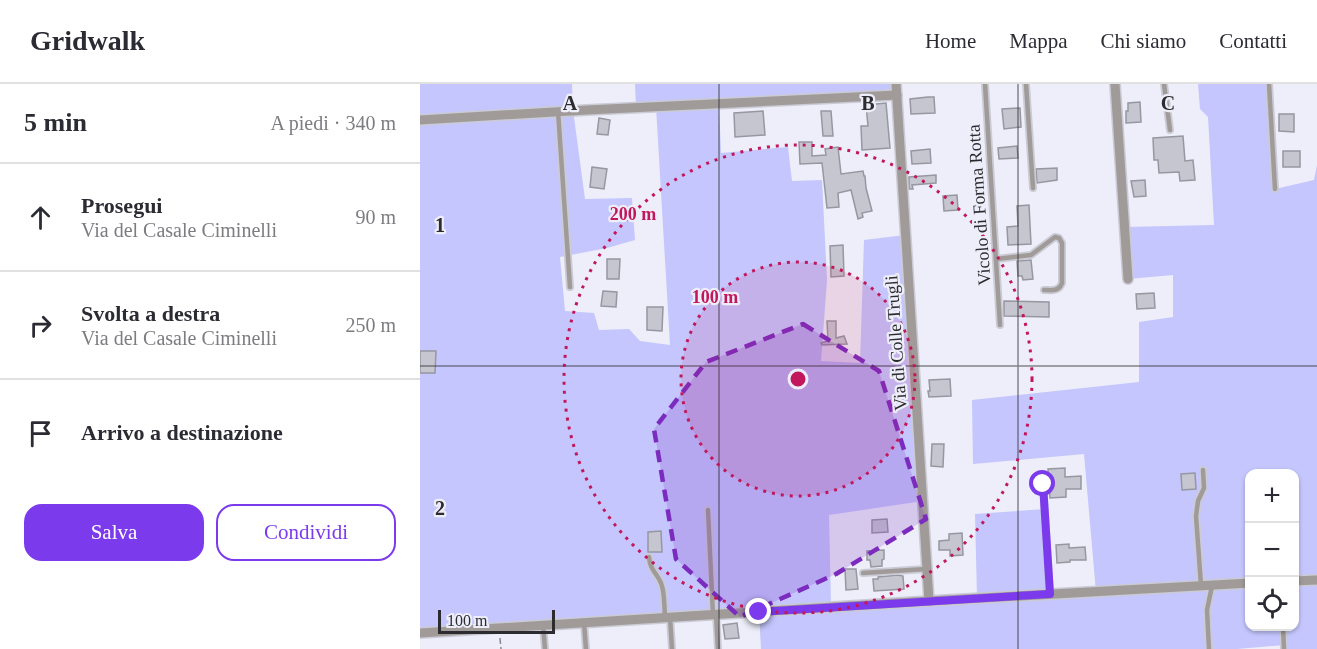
<!DOCTYPE html>
<html lang="it">
<head>
<meta charset="utf-8">
<style>
	body { margin:0; font-family:"Times New Roman",serif; background:#f2f2f3; color:#2b2b33 }
	.controls { position:absolute; right:18px; bottom:18px; display:grid; overflow:hidden; border-radius:12px; box-shadow:0 2px 4px #0004 }
	.controls button { width:54px; height:54px; display:grid; place-items:center; padding:0; border:0; border-bottom:2px solid #e1e1e2; background:#fff; color:#2b2b33; font:30px sans-serif }
	.scale { position:absolute; left:18px; bottom:15px; width:117px; box-sizing:border-box; padding-left:6px; border:3px solid #2c2c30; border-top:0; font-size:16px; line-height:21px; white-space:nowrap; color:#2c2c30; -webkit-text-stroke:4px #edeef9; paint-order:stroke }
	.stop { position:absolute; width:18px; height:18px; margin:-14px; border:4px solid #7c3aed; border-radius:50%; background:#fff }
	.stop.end { background:#7c3aed; border-color:#fff; box-shadow:0 2px 6px #0008 }
	.list { margin:0; padding:0; list-style:none }
	h2 { display:flex; justify-content:space-between; align-items:center; height:78px; margin:0; padding:0 24px; font-size:26px }
	h2 small { font-size:20px; font-weight:400; color:#7c7c81 }
	.list li { display:grid; grid-template-columns:39px 1fr auto; gap:18px; align-items:center; box-sizing:border-box; height:108px; padding:0 24px; border-top:2px solid #e1e1e2 }
	.list b { display:block; font-size:22px; white-space:nowrap }
	.list p { margin:0; font-size:20px; white-space:nowrap; color:#7c7c81 }
	.list em { font-size:20px; font-style:normal; color:#7c7c81 }
	.actions { display:flex; gap:12px; padding:18px 24px }
	.actions a { flex:1; padding:14px 0; border:2px solid #7c3aed; border-radius:18px; text-align:center; font-size:21px; color:#7c3aed }
	.actions .main { background:#7c3aed; color:#fff }
	.icon { flex:none; width:33px; height:33px; fill:none; stroke:currentColor; stroke-width:2; stroke-linecap:round; stroke-linejoin:round }
	.map { position:relative; flex:none; width:897px; height:565px; overflow:hidden }
	header { display:flex; align-items:center; gap:36px; box-sizing:border-box; height:84px; padding:0 30px; background:#fff; border-bottom:2px solid #e1e1e2 }
	header strong { font-size:28px }
	nav { display:flex; gap:33px; margin-inline-start:auto; font-size:21px }
	main { display:flex }
	aside { flex:1; background:#fff }
	.map>svg:first-child { display:block }
	.green { fill:#c4c6fd; fill-rule:evenodd }
	.building { fill:#c5c6d0; stroke:#9697a0; stroke-width:1.5 }
	.lines { fill:none; stroke-linecap:round; stroke-linejoin:round }
	.service-casing { stroke:#cacbd5; stroke-width:8 }
	.minor-casing { stroke:#cacbd5; stroke-width:12 }
	.path { stroke:#87878f; stroke-width:1.5; stroke-dasharray:6 3; stroke-linecap:butt }
	.service { stroke:#a09a99; stroke-width:4.5 }
	.minor { stroke:#a09a99; stroke-width:9 }
	.route { stroke:#7c3aed; stroke-width:8 }
	.marked { fill:#7b2cbf; fill-opacity:0.2; stroke:#7b2cbf; stroke-width:4.5; stroke-dasharray:12 8; stroke-linejoin:round }
	.grid { fill:none; stroke:#2c2c30; stroke-width:1.5; stroke-opacity:0.55 }
	.ring { fill:none; stroke:#c2185b; stroke-width:3; stroke-dasharray:3 6 }
	.labels { text-anchor:middle; stroke-width:4.5; stroke-linejoin:round; paint-order:stroke }
	.street-label { font-size:18px; fill:#2c2c30; stroke:#edeef9 }
	.grid-label { font-size:20px; text-anchor:middle; font-weight:bold; fill:#2c2c30; stroke:#edeef9; stroke-width:4.5; stroke-linejoin:round; paint-order:stroke }
	.centre { fill:#c2185b; stroke:#edeef9; stroke-width:3 }
	.ring-label { font-size:18px; text-anchor:middle; font-weight:bold; fill:#c2185b; stroke:#edeef9; stroke-width:4.5; stroke-linejoin:round; paint-order:stroke }
</style>
</head>
<body>
<header>
<strong>Gridwalk</strong>
<nav><a>Home</a><a>Mappa</a><a>Chi siamo</a><a>Contatti</a></nav>
</header>
<main>
<aside>
<h2>5 min<small>A piedi · 340 m</small></h2>
<ul class="list">
<li><svg class="icon" aria-label="ahead" viewBox="0 0 24 24"><path d="M12 20V5M6 11l6-6 6 6"/></svg><div><b>Prosegui</b><p>Via del Casale Ciminelli</p></div><em>90 m</em></li>
<li><svg class="icon" aria-label="right" viewBox="0 0 24 24"><path d="M7 20v-9h11M14 6l5 5-5 5"/></svg><div><b>Svolta a destra</b><p>Via del Casale Ciminelli</p></div><em>250 m</em></li>
<li><svg class="icon" aria-label="arrive" viewBox="0 0 24 24"><path d="M6 21V4h12l-3 4 3 4H6"/></svg><div><b>Arrivo a destinazione</b></div></li>
</ul>
<div class="actions"><a class="main">Salva</a><a>Condividi</a></div>
</aside>
<div class="map">
<svg width="897" height="565" viewBox="0 0 897 565">
	<rect width="100%" height="100%" fill="#edeef9"/>
	<path class="green" d="M0 0H152L153 26 165 115 212 114 215 156 187 164 140 173 145 227 174 229 179 246 209 245 220 257 250 261 236 23H216L215 0H476L477 11 299 20 301 69 368 63 372 97 402 96 407 196 401 277 440 279 444 156 485 151 503 417 409 431 411 522 557 514 555 430 625 425 630 510 676 508 664 370 553 380 552 316 719 298V238L753 233V191L708 195 704 143 794 141 788 33 780 25 778 0H849L855 105 894 96 897 81V565H864V561L817 565H341L339 528 0 549ZM830 390H874V542H830Z"/>
	<g class="building">
		<path d="M508 13H514L515 29 491 30 490 15Z"/>
		<path d="M720 18 721 38 706 39V27H708V19Z"/>
		<path d="M466 19 470 64 442 66 441 42H448L446 21Z"/>
		<path d="M600 24 601 43 584 45 582 25Z"/>
		<path d="M343 27 345 51 315 53 314 29Z"/>
		<path d="M401 27H411L413 52H403Z"/>
		<path d="M859 30H874V48L859 47Z"/>
		<path d="M179 34 190 36 188 51 177 50Z"/>
		<path d="M763 52 765 77 773 76 775 96 760 97 759 88 739 89 738 76H734L733 54Z"/>
		<path d="M379 58H392V72L406 71 405 65 418 63 421 90 443 87 444 92H445L446 104 452 127 442 129 443 133 438 135 431 106 418 109 419 123 407 124 402 79 380 80Z"/>
		<path d="M597 62 598 74 579 75 578 64Z"/>
		<path d="M510 65 511 79 492 80 491 67Z"/>
		<rect x="863" y="67" width="17" height="16"/>
		<path d="M172 83 187 85 184 105 170 103Z"/>
		<path d="M637 84V96L617 99 616 85Z"/>
		<path d="M516 91V99L492 101 493 105H489V93Z"/>
		<path d="M725 96 726 112 714 113 711 97Z"/>
		<path d="M537 111 538 126 524 127 523 112Z"/>
		<path d="M609 121 611 160 588 161 587 143 598 142 597 122Z"/>
		<path d="M423 161 424 192 411 193 410 162Z"/>
		<path d="M187 175H200L199 195H187Z"/>
		<path d="M611 176 613 195 603 196 602 192H598L597 177Z"/>
		<path d="M183 207 197 208 196 223 181 222Z"/>
		<path d="M734 209 735 224 717 225 716 210Z"/>
		<path d="M584 217 629 218V233L584 232Z"/>
		<path d="M227 223H243L242 247 227 246Z"/>
		<path d="M407 237H416V254L424 252 427 260 402 261 401 259 408 257Z"/>
		<path d="M0 267H16L15 289H0Z"/>
		<path d="M530 295 531 312 509 313 508 307H510L509 296Z"/>
		<path d="M512 360H524L523 383 511 382Z"/>
		<path d="M645 384V393L661 392V405H646V413L630 414 628 385Z"/>
		<path d="M775 389 776 405 762 406 761 390Z"/>
		<path d="M467 435 468 448 452 449V436Z"/>
		<path d="M241 447 242 468H228V448Z"/>
		<path d="M542 449 543 471 530 472V466H519V457L529 456V450Z"/>
		<path d="M649 460V464L665 463 666 476H650V478L637 479 636 461Z"/>
		<path d="M464 466V475L462 476V482L451 483 450 476H447V467Z"/>
		<path d="M425 485H436L438 505 426 506Z"/>
		<path d="M478 491 483 492 484 505 454 507 453 495H458V493Z"/>
		<path d="M317 539 319 554 305 555 303 541Z"/>
	</g>
	<g class="lines">
		<defs>
			<g id="service">
				<path d="M565 0 580 241"/>
				<path d="M606 0 613 104"/>
				<path d="M744 0 750 46"/>
				<path d="M849 0 855 105"/>
				<path d="M138 27 150 203"/>
				<path d="M576 175 611 171 635 153 639 154 642 159V199C639 208 631 206 624 206"/>
				<path d="M623 400 630 510"/>
				<path d="M288 426 293 531"/>
				<path d="M229 473C230 486 236 488 241 499 245 509 244 522 245 532"/>
				<path d="M443 489 506 485"/>
				<path d="M781 501 776 432 778 417 784 404 783 386"/>
				<path d="M296 530 298 565"/>
				<path d="M250 533 252 565"/>
				<path d="M164 539 166 565"/>
				<path d="M123 541 125 565"/>
				<path d="M863 542 864 565"/>
				<path d="M789 565 787 526 792 502"/>
			</g>
			<g id="minor">
				<path d="M476 0 509 517"/>
				<path d="M695 0 708 195"/>
				<path d="M0 36 167 26 477 11"/>
				<path d="M874 497 897 496"/>
				<path d="M0 549 509 517 830 499"/>
			</g>
		</defs>
		<use href="#service" class="service-casing"/>
		<use href="#minor" class="minor-casing"/>
		<path class="path" d="M80 554 81 565"/>
		<use href="#service" class="service"/>
		<use href="#minor" class="minor"/>
	</g>
	<g class="lines">
		<path class="route" d="M339 528 630 510 623 400"/>
	</g>
	<path class="marked" d="M383 240 459 287 506 435 416 490 320 533 256 475 234 345 286 278Z"/>
	<path class="grid" d="M299 0V565M598 0V565M0 282H897"/>
	<circle cx="378" cy="295" r="117" fill="#c2185b" fill-opacity=".12"/>
	<g class="ring">
		<circle cx="378" cy="295" r="117"/>
		<circle cx="378" cy="295" r="234"/>
	</g>
	<g class="labels">
		<g class="street-label">
			<text transform="translate(559 121) rotate(-94)" y="6">Vicolo di Forma Rotta</text>
			<text transform="translate(476 259) rotate(-94)" y="6">Via di Colle Trugli</text>
		</g>
	</g>
	<g class="grid-label">
		<text x="150" y="26">A</text>
		<text x="448" y="26">B</text>
		<text x="748" y="26">C</text>
		<text x="20" y="148">1</text>
		<text x="20" y="431">2</text>
	</g>
	<circle cx="378" cy="295" r="9" class="centre"/>
	<g class="ring-label">
		<text x="213" y="136">200 m</text>
		<text x="295" y="219">100 m</text>
	</g>
</svg>
<div class="controls">
<button>+</button>
<button>−</button>
<button><svg class="icon" aria-label="locate" viewBox="0 0 24 24"><circle cx="12" cy="12" r="6"/><path d="M12 2v4M12 18v4M2 12h4M18 12h4"/></svg></button>
</div>
<div class="scale">100 m</div>
<div class="stop" style="left:623px;top:400px"></div>
<div class="stop end" style="left:339px;top:528px"></div>
</div>
</main>
</body>
</html>
